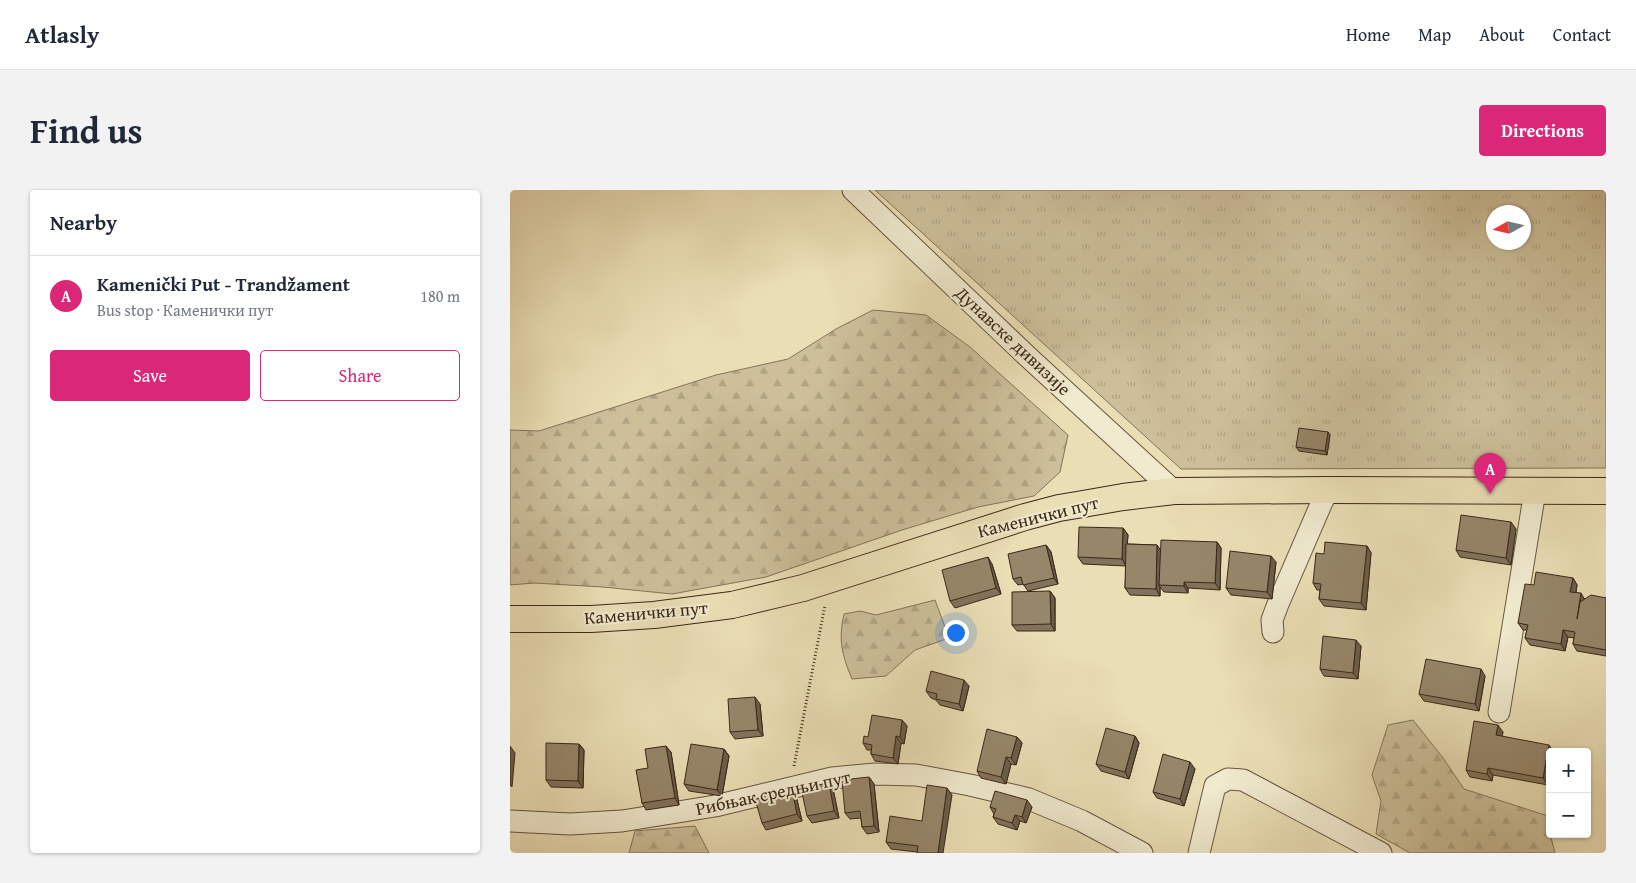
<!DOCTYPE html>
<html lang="en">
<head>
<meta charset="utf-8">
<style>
	body { margin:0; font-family:"Gentium Book Plus",serif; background:#f2f2f3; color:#1f2937 }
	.controls { position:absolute; right:15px; bottom:15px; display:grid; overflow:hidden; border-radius:5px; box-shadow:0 1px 4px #0004 }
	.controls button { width:45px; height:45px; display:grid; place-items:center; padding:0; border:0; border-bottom:1px solid #e0e1e3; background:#fff; color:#1f2937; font:25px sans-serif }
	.compass { position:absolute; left:976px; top:15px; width:45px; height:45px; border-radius:50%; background:#fff; box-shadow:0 1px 4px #0004; rotate:262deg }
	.you { position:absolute; left:445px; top:442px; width:18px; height:18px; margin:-12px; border:4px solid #fff; border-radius:50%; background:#1a73e8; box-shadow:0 0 0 8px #1a73e833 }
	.badge { display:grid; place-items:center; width:32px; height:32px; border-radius:50%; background:#db2777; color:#fff; font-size:16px; font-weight:700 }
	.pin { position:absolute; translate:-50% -41px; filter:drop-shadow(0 1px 2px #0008) }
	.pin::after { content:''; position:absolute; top:26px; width:18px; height:15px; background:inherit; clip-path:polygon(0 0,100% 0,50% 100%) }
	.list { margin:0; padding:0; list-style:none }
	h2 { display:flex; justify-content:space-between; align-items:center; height:65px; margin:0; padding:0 20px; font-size:21px }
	h2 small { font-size:16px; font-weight:400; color:#747a83 }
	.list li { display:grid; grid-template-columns:32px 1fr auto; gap:15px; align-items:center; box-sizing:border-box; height:80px; padding:0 20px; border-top:1px solid #e0e1e3 }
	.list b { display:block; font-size:19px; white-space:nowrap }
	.list p { margin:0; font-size:16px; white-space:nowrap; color:#747a83 }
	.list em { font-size:16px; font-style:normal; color:#747a83 }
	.actions { display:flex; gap:10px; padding:15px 20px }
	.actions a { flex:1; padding:11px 0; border:1px solid #db2777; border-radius:5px; text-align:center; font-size:18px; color:#db2777 }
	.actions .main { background:#db2777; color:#fff }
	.map { position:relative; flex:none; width:1096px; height:663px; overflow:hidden; border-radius:5px }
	header { display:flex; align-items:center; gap:30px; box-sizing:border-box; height:70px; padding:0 25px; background:#fff; border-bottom:1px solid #e0e1e3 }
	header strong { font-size:24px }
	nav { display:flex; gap:28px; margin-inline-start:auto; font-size:18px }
	.intro { display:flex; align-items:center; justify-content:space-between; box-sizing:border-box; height:120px; padding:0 30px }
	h1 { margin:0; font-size:35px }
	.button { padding:12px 22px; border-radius:5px; background:#db2777; color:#fff; font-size:18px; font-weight:700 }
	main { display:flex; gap:30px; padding:0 30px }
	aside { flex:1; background:#fff; border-radius:5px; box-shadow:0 1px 4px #0004 }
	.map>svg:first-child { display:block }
	.grass { fill:url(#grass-tufts); stroke:#84735a; fill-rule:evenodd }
	.forest { fill:url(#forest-firs); stroke:#84735a }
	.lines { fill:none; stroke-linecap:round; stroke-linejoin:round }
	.minor-casing { stroke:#685540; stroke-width:23 }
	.major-casing { stroke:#3c2719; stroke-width:28 }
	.path { stroke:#3c2719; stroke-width:3; stroke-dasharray:1 2.5; stroke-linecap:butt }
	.minor { stroke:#f1eacf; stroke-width:21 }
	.major { stroke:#eadeb5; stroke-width:26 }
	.wall { fill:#81735b; stroke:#3c2719 }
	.shaded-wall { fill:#695e4a; stroke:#3c2719 }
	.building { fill:#96866a; stroke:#3c2719 }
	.labels { text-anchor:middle; stroke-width:4; stroke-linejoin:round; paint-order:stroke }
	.street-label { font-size:18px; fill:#3c2719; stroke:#f1eacf }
</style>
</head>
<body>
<header>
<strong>Atlasly</strong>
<nav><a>Home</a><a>Map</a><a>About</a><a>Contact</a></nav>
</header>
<div class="intro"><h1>Find us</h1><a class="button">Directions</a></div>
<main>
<aside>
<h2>Nearby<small></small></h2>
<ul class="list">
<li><span class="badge">A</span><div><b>Kamenički Put - Trandžament</b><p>Bus stop · Каменички пут</p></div><em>180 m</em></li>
</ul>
<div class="actions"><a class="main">Save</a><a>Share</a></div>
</aside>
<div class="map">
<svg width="1096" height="663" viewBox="0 0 1096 663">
	<defs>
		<pattern id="grass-tufts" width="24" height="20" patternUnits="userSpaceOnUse" patternTransform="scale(1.25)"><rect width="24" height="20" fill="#ccbf9a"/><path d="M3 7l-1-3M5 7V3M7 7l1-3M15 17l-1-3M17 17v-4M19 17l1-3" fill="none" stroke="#b0a484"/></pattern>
		<pattern id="forest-firs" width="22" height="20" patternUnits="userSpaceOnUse" patternTransform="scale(1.25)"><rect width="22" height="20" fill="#ccbf9a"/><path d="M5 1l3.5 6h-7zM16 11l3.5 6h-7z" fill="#b0a484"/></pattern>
	</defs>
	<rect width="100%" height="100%" fill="#eadeb5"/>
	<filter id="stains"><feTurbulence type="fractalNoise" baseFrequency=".004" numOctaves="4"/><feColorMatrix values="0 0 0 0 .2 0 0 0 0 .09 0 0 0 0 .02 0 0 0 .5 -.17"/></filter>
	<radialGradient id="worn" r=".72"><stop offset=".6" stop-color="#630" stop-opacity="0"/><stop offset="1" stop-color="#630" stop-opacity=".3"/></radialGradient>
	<path class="grass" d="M365 0H1096V278L671 279ZM984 22H1014V52H984Z"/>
	<g class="forest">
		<path d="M363 120 416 125 460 157 558 245 550 282 524 306 468 317 392 340 256 387 162 404 93 397 24 393 0 395V240L29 241 206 185 278 169 326 139Z"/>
		<path d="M425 410 439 448 405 460 376 486 342 489C332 465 328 450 334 424L350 421 366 425Z"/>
		<path d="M903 530 933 568 954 599 1038 626 1040 644 1045 663H900L866 644 871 611 862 585 878 535Z"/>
		<path d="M185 636 199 663H119L125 641Z"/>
	</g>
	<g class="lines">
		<defs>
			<g id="minor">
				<path d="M343 0 517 166 664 301"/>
				<path d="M763 442 762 430 768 414 812 312 819 300"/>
				<path d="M989 522 1025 301"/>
				<path d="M0 631 60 634 112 631 205 616 322 588 365 584 406 585 460 595 519 609 572 631 632 663"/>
				<path d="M689 663 705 596 718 589 733 590 871 663"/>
			</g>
			<path id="major" d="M0 429H81L144 425 222 415 293 398 515 327 549 318 573 314 613 307 664 301 819 300 1096 301"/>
		</defs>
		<use href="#minor" class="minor-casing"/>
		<use href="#major" class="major-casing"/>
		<path class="path" d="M284 576 315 415"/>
		<use href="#minor" class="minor"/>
		<use href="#major" class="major"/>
	</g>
	<g class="wall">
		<path d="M818 242 820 245 817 265 789 261 786 257Z"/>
		<path d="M613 338 618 345 617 354 647 355 650 361 707 352 711 358 710 400 678 398V403L654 402 650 397V406L620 405 615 398 616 376 573 374 568 367Z"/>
		<path d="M1006 339 1001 375 950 367 946 360Z"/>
		<path d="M536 355 541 362 548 394 518 401 513 394 508 395 503 389Z"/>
		<path d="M857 356 861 363 856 420 814 416 809 409 810 400H807L803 393 814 364Z"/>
		<path d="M766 372 762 409 721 405 716 398Z"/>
		<path d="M482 374 491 404 445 418 440 411Z"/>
		<path d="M1063 388 1067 395 1066 402 1075 409 1096 408V466L1067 461 1063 454 1064 448 1058 447 1055 461 1020 455 1015 448 1017 440H1013L1008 433 1024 395Z"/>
		<path d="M540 401 545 408V441H507L502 435Z"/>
		<path d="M851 456 848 489 814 486 810 479Z"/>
		<path d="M975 486 969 521 914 511 909 504Z"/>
		<path d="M459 496 453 521 430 515 426 510 421 508 416 501Z"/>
		<path d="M250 514 253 546 225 549 220 542Z"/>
		<path d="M392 530 397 536 394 554 391 553 388 574 365 571 361 564V560H357L353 553 358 547Z"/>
		<path d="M993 542 992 546 1044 562H1040V583L1038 595 983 585 982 591 960 587 956 580Z"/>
		<path d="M625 546 629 553 619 589 591 581 586 574Z"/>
		<path d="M507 547 512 553 506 575 501 574 496 594 471 588 467 581Z"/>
		<path d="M69 554 74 560 73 598 41 597 36 590Z"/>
		<path d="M214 559 219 566 212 606 179 601 174 594Z"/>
		<path d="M161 562 169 615 136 620 132 613 138 578Z"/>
		<path d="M685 579 674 616 647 608 643 602Z"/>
		<path d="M359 587 364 594 369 642 357 644 352 637 351 628 340 629 335 623Z"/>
		<path d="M323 599 329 628 302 633 297 626Z"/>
		<path d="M442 605 407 662 381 659 376 652 412 631Z"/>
		<path d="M286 606 292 631 256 640 252 633Z"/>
		<path d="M480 617H522L516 633 510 631 507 640 488 634 483 627 484 624Z"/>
	</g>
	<g class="shaded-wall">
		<path d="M818 242 820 245 817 265 815 261Z"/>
		<path d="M1001 332 1006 339 1001 375 996 368Z"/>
		<path d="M613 338 618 345 616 376 612 369Z"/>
		<path d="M707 352 711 358 710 400 705 393Z"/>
		<path d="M536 355 541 362 548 394 544 388Z"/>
		<path d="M647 355 652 362 649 395 650 397V406L646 399Z"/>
		<path d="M857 356 861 363 856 420 851 413Z"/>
		<path d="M761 366 766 372 762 409 757 402Z"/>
		<path d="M478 367 482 374 491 404 486 398Z"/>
		<path d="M1063 388 1067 395 1065 408 1060 402Z"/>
		<path d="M674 392 678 398V403L674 396Z"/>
		<path d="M540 401 545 408V441L541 434Z"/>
		<path d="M1071 403 1075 410 1067 429Z"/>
		<path d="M1053 440 1058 447 1055 461 1051 454Z"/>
		<path d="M846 450 851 456 848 489 843 483Z"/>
		<path d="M971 479 975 486 969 521 965 514Z"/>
		<path d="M454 490 459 496 453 521 449 514Z"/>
		<path d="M245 507 250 514 253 546 248 540Z"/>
		<path d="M392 530 397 536 394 554 390 547Z"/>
		<path d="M988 535 993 542 991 552 986 545Z"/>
		<path d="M386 546 391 553 388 574 383 568Z"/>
		<path d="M625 546 629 553 619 589 615 582Z"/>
		<path d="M507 547 512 553 506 575 501 568Z"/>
		<path d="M69 554 74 560 73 598 68 591Z"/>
		<path d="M1039 555 1044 562H1040V583L1038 595 1033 588Z"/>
		<path d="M0 556 5 563 2 597 0 595Z"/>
		<path d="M156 556 161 562 169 615 165 608Z"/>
		<path d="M214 559 219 566 212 606 207 600Z"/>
		<path d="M496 567 501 574 496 594 491 587Z"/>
		<path d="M680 572 685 579 674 616 670 609Z"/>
		<path d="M978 578 983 585 982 591 977 584Z"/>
		<path d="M359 587 364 594 369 642 364 636Z"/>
		<path d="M319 593 323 599 329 628 324 621Z"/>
		<path d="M437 598 442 605 433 663H428Z"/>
		<path d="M282 600 286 606 292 631 287 624Z"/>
		<path d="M517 610 522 617 516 633 512 627Z"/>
		<path d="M505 625 510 631 507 640 502 633Z"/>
	</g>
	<g class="building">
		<path d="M789 238 818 242 815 261 786 257Z"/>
		<path d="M951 325 1001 332 996 368 946 360Z"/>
		<path d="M569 337 613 338 612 369 568 367Z"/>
		<path d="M651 350 707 352 705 393 674 392V396L649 395Z"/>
		<path d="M815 352 857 356 851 413 809 409 811 394 803 393 806 363 814 364Z"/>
		<path d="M616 354 647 355 646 399 615 398Z"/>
		<path d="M536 355 544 388 513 395 511 387 503 389 498 364Z"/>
		<path d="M720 361 761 366 757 402 716 398Z"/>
		<path d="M478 367 486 398 440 411 432 380Z"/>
		<path d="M1026 382 1063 388 1060 402 1071 403 1067 429 1070 412 1081 405 1096 408V460L1063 454 1065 442 1053 440 1051 454 1015 448 1018 435 1008 433 1015 394 1024 395Z"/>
		<path d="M540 401 541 434 502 435V402Z"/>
		<path d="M813 446 846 450 843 483 810 479Z"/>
		<path d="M916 469 971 479 965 514 909 504Z"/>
		<path d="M421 481 454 490 449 514 426 509 427 504 416 501Z"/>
		<path d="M245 507 248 540 220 542 218 509Z"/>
		<path d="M362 525 392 530 390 547 386 546 383 568 361 564 362 555 353 553 354 546 358 547Z"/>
		<path d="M964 531 988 535 986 545 1039 555 1033 588 978 578 977 584 956 580Z"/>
		<path d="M596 538 625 546 615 582 586 574Z"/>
		<path d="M477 539 507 547 501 568 496 567 491 587 467 581Z"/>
		<path d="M36 553 69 554 68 591 36 590Z"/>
		<path d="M181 554 214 559 207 600 174 594Z"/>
		<path d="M156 556 165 608 132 613 126 580 138 578 135 559Z"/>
		<path d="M653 564 680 572 670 609 643 602Z"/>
		<path d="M359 587 364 636 352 637 350 621 335 623 332 590Z"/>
		<path d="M319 593 324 621 297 626 291 598Z"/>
		<path d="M417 595 437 598 428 663H407L408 656 376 652 380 626 412 631Z"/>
		<path d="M282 600 287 624 252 633 245 609Z"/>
		<path d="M485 601 517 610 512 627 505 625 502 633 483 627 486 619 480 617Z"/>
	</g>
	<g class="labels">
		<g class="street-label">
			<text transform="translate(503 151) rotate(43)" y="6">Дунавске дивизије</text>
			<text transform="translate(528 327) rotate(-14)" y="6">Каменички пут</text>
			<text transform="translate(136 423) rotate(-5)" y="6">Каменички пут</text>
			<text transform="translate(263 603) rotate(-12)" y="6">Рибњак средњи пут</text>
		</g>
	</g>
	<rect width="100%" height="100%" filter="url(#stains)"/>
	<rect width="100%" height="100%" fill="url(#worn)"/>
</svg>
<div class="controls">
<button>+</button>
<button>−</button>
</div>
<svg class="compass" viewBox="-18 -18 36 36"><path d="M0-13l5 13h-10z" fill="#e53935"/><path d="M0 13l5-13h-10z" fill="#747a83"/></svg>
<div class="you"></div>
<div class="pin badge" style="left:980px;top:304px">A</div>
</div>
</main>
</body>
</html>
